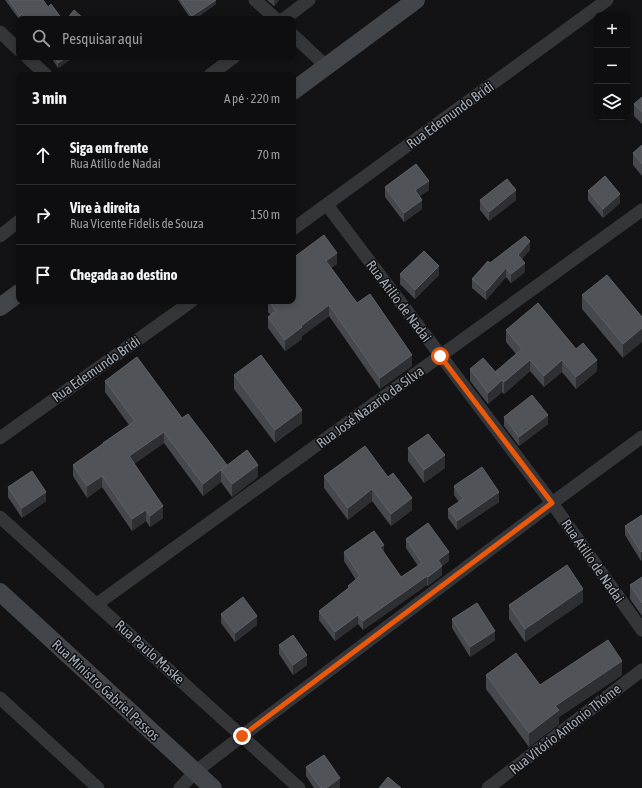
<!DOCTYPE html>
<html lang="pt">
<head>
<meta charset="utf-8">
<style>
	body { margin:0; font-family:"Asap Condensed",sans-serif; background:#171719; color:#f1f3f6 }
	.controls { position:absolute; right:12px; top:12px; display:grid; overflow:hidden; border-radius:8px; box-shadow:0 2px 6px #0003 }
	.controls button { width:36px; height:36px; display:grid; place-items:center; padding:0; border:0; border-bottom:1px solid #2e2e30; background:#0e0e10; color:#f1f3f6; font:20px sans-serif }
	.stop { position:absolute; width:12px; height:12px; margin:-9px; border:3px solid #ea580c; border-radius:50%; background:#fff }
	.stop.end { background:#ea580c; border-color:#fff; box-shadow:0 1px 4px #0008 }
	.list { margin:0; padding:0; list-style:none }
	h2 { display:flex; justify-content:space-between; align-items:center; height:52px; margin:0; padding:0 16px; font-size:17px }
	h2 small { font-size:13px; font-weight:400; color:#9b9c9f }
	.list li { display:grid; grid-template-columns:26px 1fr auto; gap:12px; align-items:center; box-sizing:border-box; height:60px; padding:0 16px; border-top:1px solid #2e2e30 }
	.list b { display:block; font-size:15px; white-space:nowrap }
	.list p { margin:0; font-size:13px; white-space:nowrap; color:#9b9c9f }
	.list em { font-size:13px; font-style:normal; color:#9b9c9f }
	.icon { flex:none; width:22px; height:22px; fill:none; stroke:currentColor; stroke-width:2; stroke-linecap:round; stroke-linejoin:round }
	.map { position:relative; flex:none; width:642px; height:788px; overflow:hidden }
	.search { position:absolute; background:#0e0e10; box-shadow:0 2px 6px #0003; left:16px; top:16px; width:280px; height:44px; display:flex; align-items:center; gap:10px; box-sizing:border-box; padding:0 14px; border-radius:8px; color:#9b9c9f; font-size:15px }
	.panel { position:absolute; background:#0e0e10; box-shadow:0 2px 6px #0003; left:16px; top:72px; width:280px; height:232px; border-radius:8px }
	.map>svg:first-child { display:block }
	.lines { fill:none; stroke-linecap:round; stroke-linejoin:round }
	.street { stroke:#34363a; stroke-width:13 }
	.secondary { stroke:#42454a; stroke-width:18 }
	.wall { fill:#46484d }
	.shaded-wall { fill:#2d2f32 }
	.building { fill:#505358; stroke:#5e6167 }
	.route { stroke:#ea580c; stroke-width:5 }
	.labels { text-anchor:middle; stroke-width:3; stroke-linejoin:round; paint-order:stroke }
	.street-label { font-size:14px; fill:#a5abb6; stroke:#0e0f10 }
</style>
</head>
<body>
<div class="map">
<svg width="642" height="788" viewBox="0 0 642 788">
	<rect width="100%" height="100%" fill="#131315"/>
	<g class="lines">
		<g class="street">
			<path d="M255 0 276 19"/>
			<path d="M284 19 309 0"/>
			<path d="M0 32 19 50"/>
			<path d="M293 35 327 67"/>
			<path d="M27 57 46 75"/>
			<path d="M210 75 234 57"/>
			<path d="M327 205 552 503 642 630"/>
			<path d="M293 229 607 0"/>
			<path d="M0 236 19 221"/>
			<path d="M0 438 192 301"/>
			<path d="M0 517 299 788"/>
			<path d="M97 604 642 210"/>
			<path d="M0 698 98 788"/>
			<path d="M180 788 195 772 242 736 552 503 642 437"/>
			<path d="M488 788 642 670"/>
		</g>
		<g class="secondary">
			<path d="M293 91 416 0"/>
			<path d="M0 307 19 293"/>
			<path d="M0 592 213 788"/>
		</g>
	</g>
	<g class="wall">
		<path d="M5 0H43L48 7 62 19H19Z"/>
		<path d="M178 0H216V4L195 19H191Z"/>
		<path d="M267 0H279L274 6Z"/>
		<path d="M51 57H74L58 68Z"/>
		<path d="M642 97V124L634 116V104Z"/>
		<path d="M642 145V176L633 165V153Z"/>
		<path d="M385 187 429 190 420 196 422 209 404 222 385 197Z"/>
		<path d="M588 191 620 203 603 218 588 200Z"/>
		<path d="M480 200H516L489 221 480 210Z"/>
		<path d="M530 250 521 259 525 272 511 283 506 277 486 300 472 288V279L490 263Z"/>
		<path d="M293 258 337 264 331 268 357 303 412 366 380 389 329 316 302 336V339L285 351 268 328V317L271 315 268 312V301H293Z"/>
		<path d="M400 274 439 275 415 299 400 284Z"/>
		<path d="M582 295 642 317 623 358 582 309Z"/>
		<path d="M506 330 576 349 597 371 576 389 562 372 544 387 530 371 504 394 502 392 488 404 470 381V369L495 372 516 354 506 342Z"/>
		<path d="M234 375 302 423 275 443 234 389Z"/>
		<path d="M105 381 182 418 227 465 258 477 232 497 221 482 203 496 164 443 134 464 163 518 150 527 146 521 132 531 102 487 87 498 73 476V465L103 444V443L129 425 105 392Z"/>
		<path d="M504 417 548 424 519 446 504 426Z"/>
		<path d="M408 448 445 468 424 483 408 461Z"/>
		<path d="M324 476 388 477 412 510 391 526 372 501 348 520 324 488Z"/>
		<path d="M454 486 499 502 457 530 448 518V509L459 502 454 495Z"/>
		<path d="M8 487 46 501 22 518 8 497Z"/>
		<path d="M642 515 641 561 625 535V526Z"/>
		<path d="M406 539 449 561 442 566V575L428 586 427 585 363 630 358 624 335 641 319 620V611L348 588V586L356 580 344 561V552H384L401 577 418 566 406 548Z"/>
		<path d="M642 577V616L630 599V585Z"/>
		<path d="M583 602 525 642 509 619V605Z"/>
		<path d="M221 614 257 625 235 642 221 623Z"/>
		<path d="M452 619 495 640 470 657 452 628Z"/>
		<path d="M279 645 307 665 293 675 279 654Z"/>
		<path d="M486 675 540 685 622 675 559 717V724L529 747 486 689Z"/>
		<path d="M306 767 340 787 339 788H314L306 776Z"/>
	</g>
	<g class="shaded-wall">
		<path d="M216 0V4L195 19H192V16Z"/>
		<path d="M274 0H279L274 6Z"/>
		<path d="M22 14V19H20V16Z"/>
		<path d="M67 57H74L58 68V63Z"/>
		<path d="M429 181V190L415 200V190Z"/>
		<path d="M516 190V200L489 221V212Z"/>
		<path d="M620 194V203L603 218V209Z"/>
		<path d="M422 200V209L404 222V213Z"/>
		<path d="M530 241V250L518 264V255Z"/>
		<path d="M337 253V264L326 272V261Z"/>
		<path d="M525 263V272L511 283V274Z"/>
		<path d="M439 266V275L415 299V290Z"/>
		<path d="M506 268V277L486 300V291Z"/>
		<path d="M329 305V316L302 336V339L285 351V340L301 326Z"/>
		<path d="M642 328V342L623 358V344Z"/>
		<path d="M412 355V366L380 389V378Z"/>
		<path d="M530 360V371L504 394V382Z"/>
		<path d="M562 360V372L544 387V376Z"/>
		<path d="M597 360V371L576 389V377Z"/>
		<path d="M502 380V392L488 404V393Z"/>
		<path d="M302 410V423L275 443V430Z"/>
		<path d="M548 415V424L519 446V437Z"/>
		<path d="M164 432V443L129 467V456Z"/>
		<path d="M445 455V468L424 483V470Z"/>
		<path d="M258 465V477L232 497V484Z"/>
		<path d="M221 470V482L203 496V484Z"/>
		<path d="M102 476V487L87 498V486Z"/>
		<path d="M372 489V501L348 520V508Z"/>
		<path d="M46 492V501L22 518V508Z"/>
		<path d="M499 492V502L457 530V521Z"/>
		<path d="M412 498V510L391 526V514Z"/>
		<path d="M163 506V518L150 527V516Z"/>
		<path d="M146 510V521L132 531V519Z"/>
		<path d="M384 545V554L380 547Z"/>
		<path d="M642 551V560L641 561V552Z"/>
		<path d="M449 552V561L438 569V560Z"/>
		<path d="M442 566V575L428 586V577Z"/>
		<path d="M427 576V585L363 630V621Z"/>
		<path d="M583 589V602L525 642V629Z"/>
		<path d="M358 615V624L335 641V632Z"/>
		<path d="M257 616V625L235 642V633Z"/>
		<path d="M495 631V640L470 657V647Z"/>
		<path d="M307 655V665L293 675V665Z"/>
		<path d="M622 661V675L559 717V724L529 747V733L555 706Z"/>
		<path d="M340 778V787L339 788H326Z"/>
	</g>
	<g class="building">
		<path d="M9 0H43L48 7 51 4 62 19H25L22 14 20 16Z"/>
		<path d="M181 0H216L192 16Z"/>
		<path d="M74 10 84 19H67Z"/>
		<path d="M55 57H67L58 63Z"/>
		<path d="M642 97V112L634 104Z"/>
		<path d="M642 145V164L633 153Z"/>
		<path d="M416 164 429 181 415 190 422 200 404 213 385 187Z"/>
		<path d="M605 176 620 194 603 209 588 191Z"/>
		<path d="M507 179 516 190 489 212 480 200Z"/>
		<path d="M324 235 337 253 326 261 357 303 370 294 412 355 380 378 329 305 301 326 302 327 285 340 268 317 276 311 269 301H293V258Z"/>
		<path d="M525 236 530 241 518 255 525 263 511 274 506 268 486 291 472 279 488 261 490 263Z"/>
		<path d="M424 251 439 266 415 290 400 274Z"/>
		<path d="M607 275 642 317V328L623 344 582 295Z"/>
		<path d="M538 303 576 349 583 343 597 360 576 377 562 360 544 376 530 360 504 382 502 380 488 393 470 369 483 358 499 376 495 372 522 349 506 330Z"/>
		<path d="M261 355 302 410 275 430 234 375Z"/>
		<path d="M137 357 182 418 188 414 227 465 203 484 164 432 129 456 163 506 150 516 146 510 132 519 102 476 87 486 73 465 104 443H103L135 421 105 381Z"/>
		<path d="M532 395 548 415 519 437 504 417Z"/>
		<path d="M428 434 445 455 424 470 408 448Z"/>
		<path d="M365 446 388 477 393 473 412 498 391 514 372 489 348 508 324 476Z"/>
		<path d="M247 450 258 465 232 484 221 470Z"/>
		<path d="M482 467 499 492 457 521 448 509 463 499 454 486Z"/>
		<path d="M32 471 46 492 22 508 8 487Z"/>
		<path d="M642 515V551L641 552 625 526Z"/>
		<path d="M428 523 449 552 438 560 442 566 428 577 427 576 363 621 358 615 335 632 319 611 350 587 348 586 360 576 344 552 374 531 384 545 380 547 401 577 422 563 406 539Z"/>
		<path d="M567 565 583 589 525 629 509 605Z"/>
		<path d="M642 577V603L630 585Z"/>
		<path d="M243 597 257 616 235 633 221 614Z"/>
		<path d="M477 603 495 631 470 647 452 619Z"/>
		<path d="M293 635 307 655 293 665 279 645Z"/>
		<path d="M608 640 622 661 555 706 559 710 529 733 486 675 516 653 540 685Z"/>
		<path d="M324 755 340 778 326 788H321L306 767Z"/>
		<path d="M388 777 401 788H379Z"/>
	</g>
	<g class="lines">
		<path class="route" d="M242 736 552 503 440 356"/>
	</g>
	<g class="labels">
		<g class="street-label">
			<text transform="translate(450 115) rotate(-36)" y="5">Rua Edemundo Bridi</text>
			<text transform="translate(399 301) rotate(53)" y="5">Rua Atilio de Nadai</text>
			<text transform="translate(96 369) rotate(-35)" y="5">Rua Edemundo Bridi</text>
			<text transform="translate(370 407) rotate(-36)" y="5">Rua José Nazario da Silva</text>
			<text transform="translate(593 561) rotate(55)" y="5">Rua Atilio de Nadai</text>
			<text transform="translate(150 652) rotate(42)" y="5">Rua Paulo Maske</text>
			<text transform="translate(106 690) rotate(43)" y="5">Rua Ministro Gabriel Passos</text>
			<text transform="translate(565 729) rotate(-38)" y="5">Rua Vitório Antonio Thóme</text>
		</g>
	</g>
</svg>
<div class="controls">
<button>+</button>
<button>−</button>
<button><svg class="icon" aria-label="layers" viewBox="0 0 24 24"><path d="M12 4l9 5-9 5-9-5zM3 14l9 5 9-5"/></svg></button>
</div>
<div class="stop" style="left:440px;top:356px"></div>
<div class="stop end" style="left:242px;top:736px"></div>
<div class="search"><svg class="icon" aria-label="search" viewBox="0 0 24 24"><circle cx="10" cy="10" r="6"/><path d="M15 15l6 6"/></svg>Pesquisar aqui</div>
<section class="panel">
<h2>3 min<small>A pé · 220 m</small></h2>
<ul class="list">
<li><svg class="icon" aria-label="ahead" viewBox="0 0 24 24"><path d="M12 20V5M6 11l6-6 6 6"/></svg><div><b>Siga em frente</b><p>Rua Atilio de Nadai</p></div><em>70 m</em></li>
<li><svg class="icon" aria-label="right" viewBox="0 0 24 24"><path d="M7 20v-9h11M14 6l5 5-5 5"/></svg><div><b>Vire à direita</b><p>Rua Vicente Fidelis de Souza</p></div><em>150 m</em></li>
<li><svg class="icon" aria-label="arrive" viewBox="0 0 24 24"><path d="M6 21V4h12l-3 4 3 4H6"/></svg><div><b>Chegada ao destino</b></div></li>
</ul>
</section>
</div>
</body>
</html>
